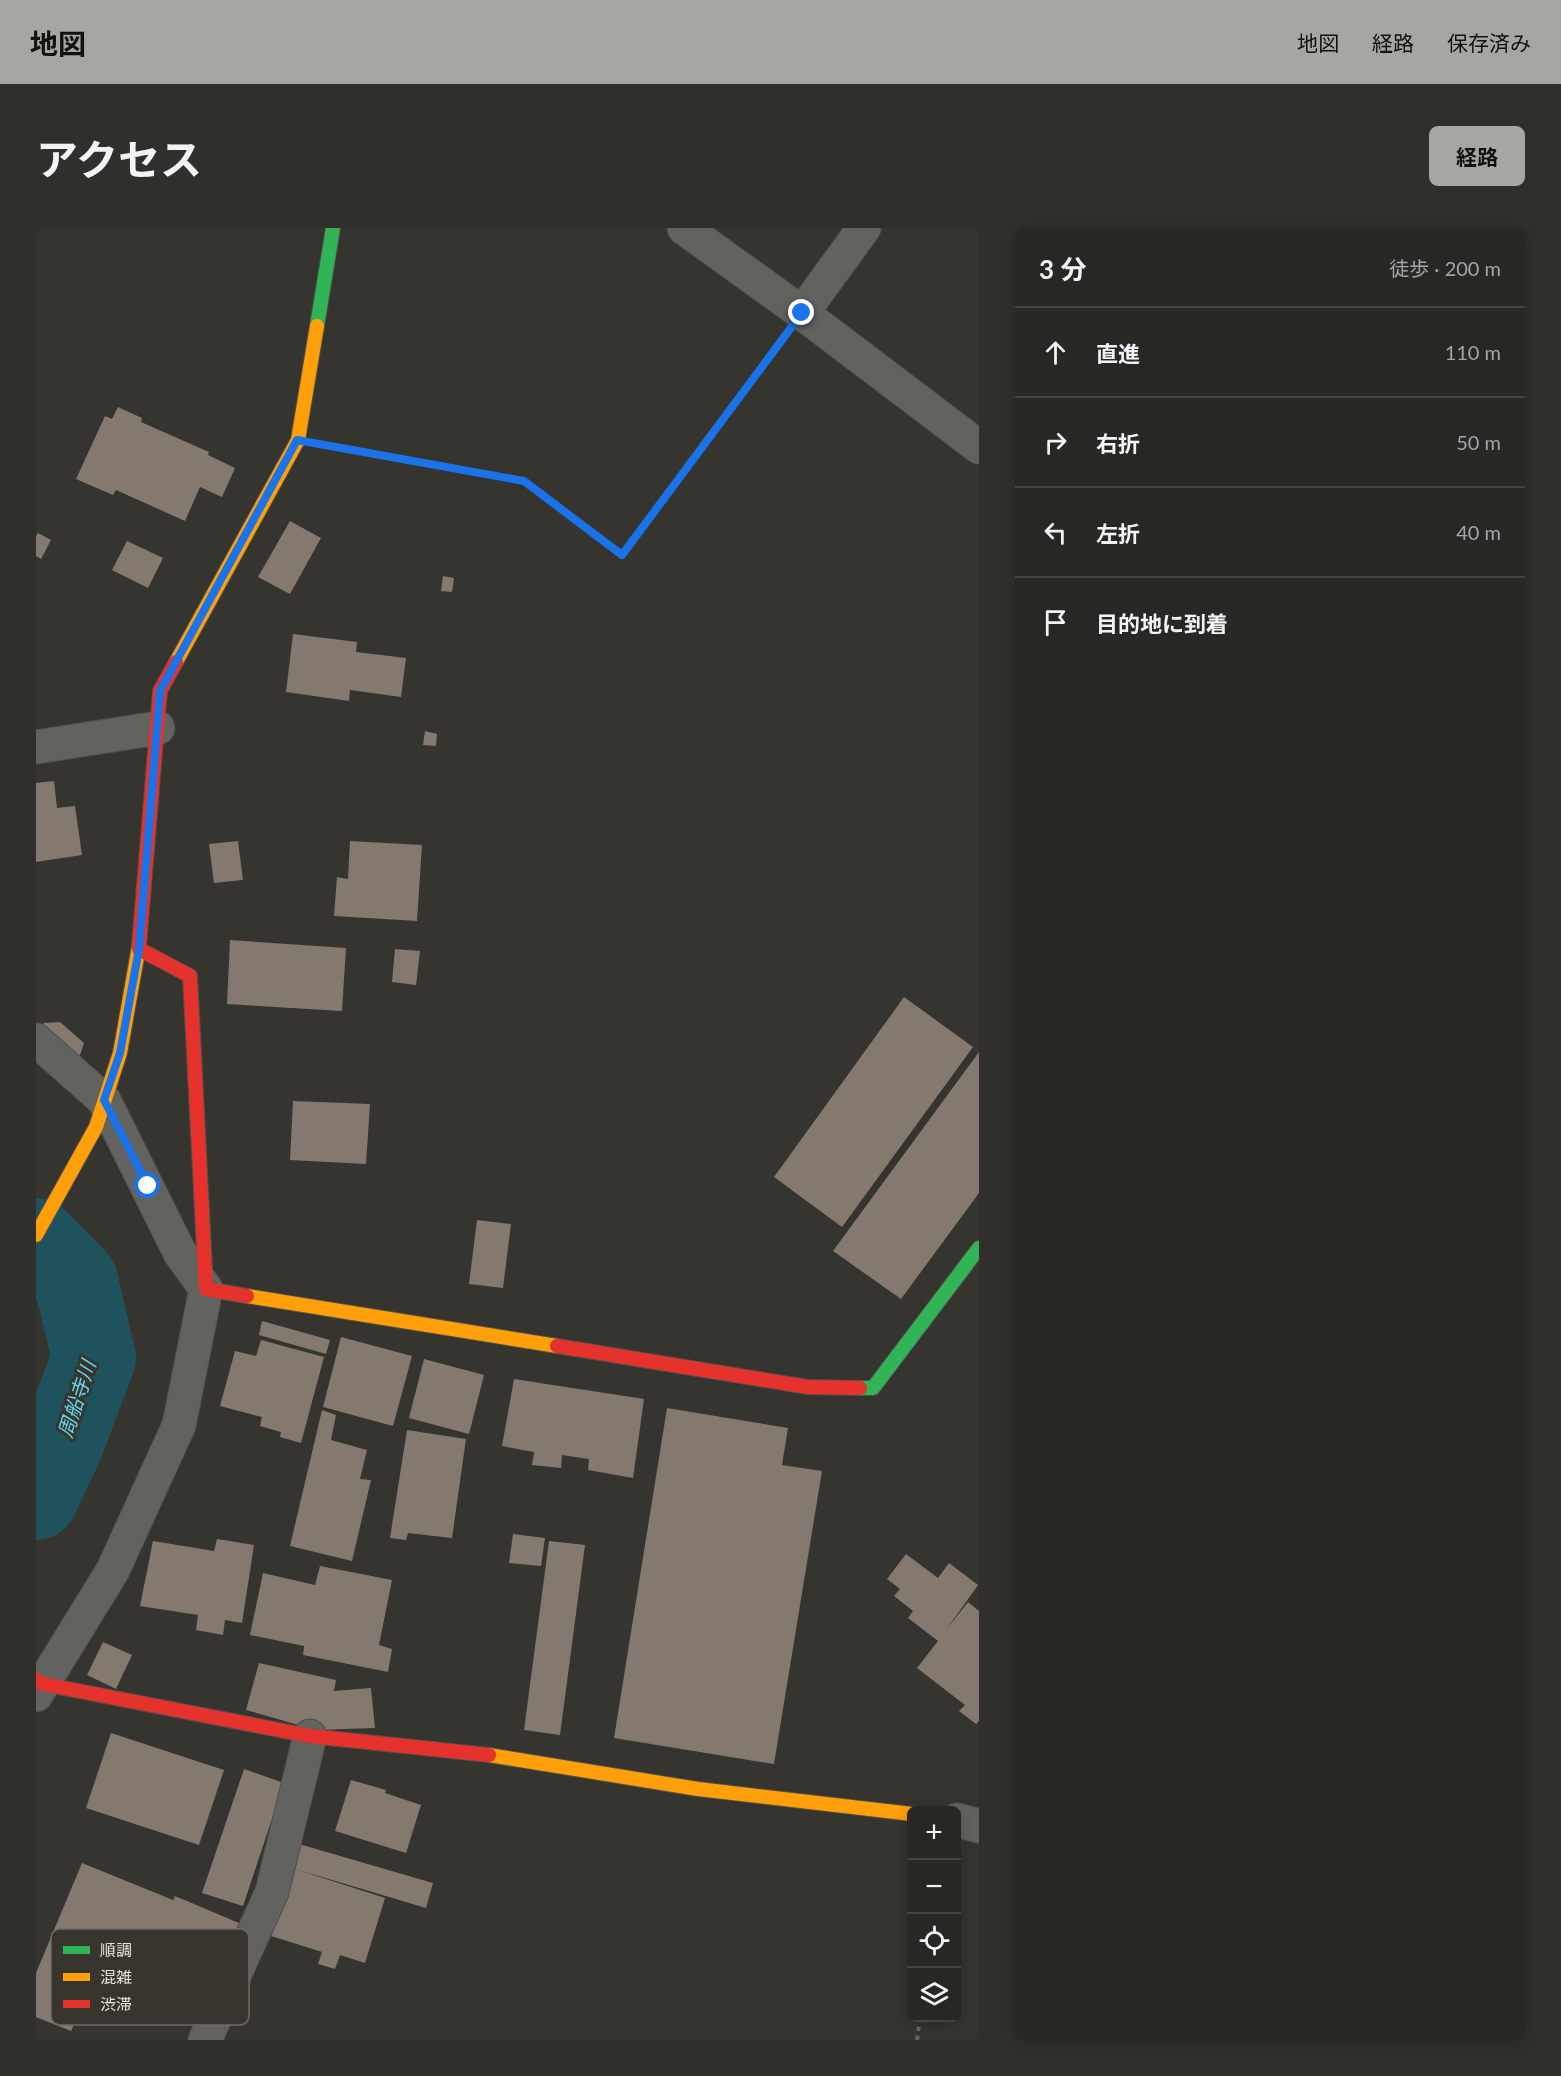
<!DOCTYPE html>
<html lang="ja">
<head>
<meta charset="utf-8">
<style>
	body { margin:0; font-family:Lato,"Noto Sans JP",sans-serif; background:#302f2b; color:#f1f3f6 }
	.controls { position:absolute; right:18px; bottom:18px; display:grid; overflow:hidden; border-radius:9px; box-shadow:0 3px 15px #0003 }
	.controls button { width:54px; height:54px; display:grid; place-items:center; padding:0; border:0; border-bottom:2px solid #444441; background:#282723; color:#f1f3f6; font:30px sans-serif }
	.stop { position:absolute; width:18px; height:18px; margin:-14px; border:4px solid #1a73e8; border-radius:50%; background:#fff }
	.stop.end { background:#1a73e8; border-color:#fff; box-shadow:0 2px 6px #0008 }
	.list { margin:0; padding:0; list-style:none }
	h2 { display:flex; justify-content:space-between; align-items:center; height:78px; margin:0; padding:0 24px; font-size:26px }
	h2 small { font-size:20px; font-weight:400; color:#a5a5a6 }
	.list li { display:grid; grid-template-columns:39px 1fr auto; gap:18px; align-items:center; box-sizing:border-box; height:90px; padding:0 24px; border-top:2px solid #444441 }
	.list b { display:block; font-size:22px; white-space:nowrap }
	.list em { font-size:20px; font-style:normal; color:#a5a5a6 }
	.icon { flex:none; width:33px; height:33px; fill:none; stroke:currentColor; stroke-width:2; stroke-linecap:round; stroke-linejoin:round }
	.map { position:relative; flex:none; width:943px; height:1812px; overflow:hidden; border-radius:9px }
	header { display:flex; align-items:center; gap:36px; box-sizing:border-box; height:84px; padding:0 30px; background:#a8a6a1; color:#111 }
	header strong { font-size:28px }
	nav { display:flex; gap:33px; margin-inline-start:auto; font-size:21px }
	.intro { display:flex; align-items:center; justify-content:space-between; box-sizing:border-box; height:144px; padding:0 36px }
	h1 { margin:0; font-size:42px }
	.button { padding:15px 27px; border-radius:9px; background:#a8a6a1; color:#111; font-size:21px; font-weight:700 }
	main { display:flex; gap:36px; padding:0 36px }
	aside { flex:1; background:#282723; border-radius:9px; box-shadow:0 3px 15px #0003 }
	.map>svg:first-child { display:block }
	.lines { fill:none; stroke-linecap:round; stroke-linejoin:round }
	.river { stroke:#1e535d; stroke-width:84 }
	.building { fill:#83796f }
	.street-casing { stroke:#51504c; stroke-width:35 }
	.fast-casing { stroke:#51504c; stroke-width:16 }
	.slow-casing { stroke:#51504c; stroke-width:16 }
	.jam-casing { stroke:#51504c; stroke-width:16 }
	.path { stroke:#666562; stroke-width:4; stroke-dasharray:4.5 4.5; stroke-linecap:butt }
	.street { stroke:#62625f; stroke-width:33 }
	.fast { stroke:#30b455; stroke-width:14 }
	.slow { stroke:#ff9f0a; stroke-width:14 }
	.jam { stroke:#e5322d; stroke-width:14 }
	.route { stroke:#1a73e8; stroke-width:8 }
	.labels { text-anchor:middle; stroke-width:6; stroke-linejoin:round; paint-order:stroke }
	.water-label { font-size:20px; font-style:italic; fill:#65d6ef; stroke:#37352d }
	.key { fill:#37352d; stroke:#6c6a62; stroke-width:1.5 }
	.key-label { font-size:16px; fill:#e6e4df }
</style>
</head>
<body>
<header>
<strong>地図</strong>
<nav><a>地図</a><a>経路</a><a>保存済み</a></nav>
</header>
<div class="intro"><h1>アクセス</h1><a class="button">経路</a></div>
<main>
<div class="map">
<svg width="943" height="1812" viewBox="0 0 943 1812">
	<rect width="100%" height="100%" fill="#35342f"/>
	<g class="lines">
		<path class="river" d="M0 1012 40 1053 58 1130 26 1215 0 1270"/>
	</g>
	<g class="building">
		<path d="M82 179 106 190 105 194 173 224 172 227 199 240 186 269 164 259 149 293 80 262 77 267 40 251 69 188 76 191Z"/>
		<path d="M254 293 285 310 254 366 222 349Z"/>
		<path d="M2 305 15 312 5 331 0 328V308Z"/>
		<path d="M91 313 127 330 112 360 76 342Z"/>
		<path d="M407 348 418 350 416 364 405 363Z"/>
		<path d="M257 406 321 414 320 424 370 430 365 469 314 462 313 473 250 464Z"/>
		<path d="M389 503 401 506 400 518 387 517Z"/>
		<path d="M18 553 21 580 39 578 46 627 0 634V555Z"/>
		<path d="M202 613 207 652 178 655 173 616Z"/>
		<path d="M314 613 386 617 381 693 298 688 301 649 312 651Z"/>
		<path d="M194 712 310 720 306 783 191 776Z"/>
		<path d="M359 721 384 723 380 757 356 754Z"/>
		<path d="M868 769 937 819 806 999 738 949Z"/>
		<path d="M24 794 48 815 44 827 36 835 2 803 8 795Z"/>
		<path d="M943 824V965L865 1071 797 1023Z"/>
		<path d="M257 873 334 876 330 936 254 932Z"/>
		<path d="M441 992 475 996 467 1060 433 1056Z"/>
		<path d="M226 1093 294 1112 290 1126 223 1107Z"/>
		<path d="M305 1109 376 1128 357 1198 287 1179Z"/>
		<path d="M225 1112 288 1129 265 1215 244 1209 245 1204 224 1198 226 1189 184 1178 199 1123 220 1128Z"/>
		<path d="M388 1131 448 1147 433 1206 373 1190Z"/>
		<path d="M478 1151 608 1171 597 1250 552 1242 553 1231 526 1227 525 1240 496 1237 498 1224 466 1218Z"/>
		<path d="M631 1180 752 1200 746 1237 786 1243 738 1536 578 1510Z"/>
		<path d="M286 1182 300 1187 295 1212 331 1222 324 1251 335 1252 316 1333 254 1318Z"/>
		<path d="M371 1202 430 1211 416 1310 372 1305 370 1312 354 1310Z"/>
		<path d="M477 1306 509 1310 505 1338 473 1335Z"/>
		<path d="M181 1311 218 1317 206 1395 189 1392 187 1407 160 1402 162 1387 104 1378 117 1313 178 1323Z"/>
		<path d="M513 1313 549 1317 524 1507 488 1502Z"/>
		<path d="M870 1326 902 1350 913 1335 942 1357 910 1402 932 1374 943 1383V1493L940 1496 923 1483 929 1477 881 1440 902 1413 872 1390 877 1383 858 1368 864 1361 851 1351Z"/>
		<path d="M284 1338 356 1352 343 1417 356 1421 352 1444 267 1427 268 1418 214 1407 227 1345 279 1357Z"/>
		<path d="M67 1414 96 1427 80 1461 51 1447Z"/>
		<path d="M223 1435 300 1452 298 1463 335 1460 339 1500 280 1502 210 1482Z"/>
		<path d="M75 1505 188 1542 163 1617 50 1580Z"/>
		<path d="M208 1541 248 1555 207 1678 166 1665Z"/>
		<path d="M315 1552 350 1562 349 1565 385 1577 370 1625 299 1603Z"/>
		<path d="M263 1616 397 1655 390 1680 259 1641 349 1670 329 1735 304 1727 299 1741 282 1736 286 1724 235 1708Z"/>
		<path d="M46 1635 137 1672 139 1668 203 1695 171 1771 152 1763 149 1769 90 1743 100 1720 75 1708 35 1803 0 1789V1745Z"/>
	</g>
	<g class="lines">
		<defs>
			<g id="street">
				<path d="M648 0 766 85 943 219"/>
				<path d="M766 85 828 0"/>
				<path d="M0 519 122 500"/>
				<path d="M0 812 68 872 144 1025 170 1061 143 1197 77 1342 0 1467"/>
				<path d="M921 1592 943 1598"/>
				<path d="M169 1812 236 1664 274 1508"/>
			</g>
			<g id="fast">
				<path d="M281 98 297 0"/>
				<path d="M824 1160H837L943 1020"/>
			</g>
			<g id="slow">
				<path d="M140 434 262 212 281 98"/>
				<path d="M0 1007 60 899 84 825 103 718"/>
				<path d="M211 1068 521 1118"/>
				<path d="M453 1527 662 1561 876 1586"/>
			</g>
			<g id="jam">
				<path d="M103 718 124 463 140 434"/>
				<path d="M103 721 154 748 170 1061 211 1068"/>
				<path d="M521 1118 772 1159 824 1160"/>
				<path d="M0 1452 7 1456 274 1508 453 1527"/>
			</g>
		</defs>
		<use href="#street" class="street-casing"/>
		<use href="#fast" class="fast-casing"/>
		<use href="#slow" class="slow-casing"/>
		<use href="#jam" class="jam-casing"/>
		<g class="path">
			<path d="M300 219 488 253 586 327 742 117"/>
			<path d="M881 1812 884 1790"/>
		</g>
		<use href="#street" class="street"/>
		<use href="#fast" class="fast"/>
		<use href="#slow" class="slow"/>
		<use href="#jam" class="jam"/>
	</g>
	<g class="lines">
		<path class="route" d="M112 958 68 872 84 825 103 721 124 463 261 212 488 253 586 327 766 85"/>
	</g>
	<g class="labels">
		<g class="water-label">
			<text transform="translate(41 1171) rotate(-72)" y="7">周船寺川</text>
		</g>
	</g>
	<rect x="15" y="1701" width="198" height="96" rx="9" class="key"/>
	<rect x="27" y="1718" width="27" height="8" fill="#30b455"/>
	<rect x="27" y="1745" width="27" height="8" fill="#ff9f0a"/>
	<rect x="27" y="1772" width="27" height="8" fill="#e5322d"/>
	<g class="key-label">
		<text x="64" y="1728">順調</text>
		<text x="64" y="1755">混雑</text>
		<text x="64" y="1782">渋滞</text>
	</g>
</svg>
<div class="controls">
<button>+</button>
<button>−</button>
<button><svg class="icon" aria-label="locate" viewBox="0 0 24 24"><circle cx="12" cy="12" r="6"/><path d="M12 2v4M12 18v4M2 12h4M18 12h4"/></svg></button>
<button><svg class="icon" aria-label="layers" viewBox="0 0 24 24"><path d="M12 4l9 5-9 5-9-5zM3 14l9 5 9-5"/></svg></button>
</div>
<div class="stop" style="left:112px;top:958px"></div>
<div class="stop end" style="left:766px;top:85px"></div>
</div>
<aside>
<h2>3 分<small>徒歩 · 200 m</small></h2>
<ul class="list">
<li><svg class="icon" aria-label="ahead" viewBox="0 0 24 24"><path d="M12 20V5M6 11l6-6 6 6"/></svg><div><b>直進</b></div><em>110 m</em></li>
<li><svg class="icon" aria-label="right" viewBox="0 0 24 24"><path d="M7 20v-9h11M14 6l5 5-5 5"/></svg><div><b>右折</b></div><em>50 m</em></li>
<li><svg class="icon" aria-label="left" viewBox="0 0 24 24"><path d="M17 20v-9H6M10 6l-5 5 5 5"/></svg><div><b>左折</b></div><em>40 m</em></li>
<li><svg class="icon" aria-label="arrive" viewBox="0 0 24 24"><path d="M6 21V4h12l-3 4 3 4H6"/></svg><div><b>目的地に到着</b></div></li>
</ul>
</aside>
</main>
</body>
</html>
